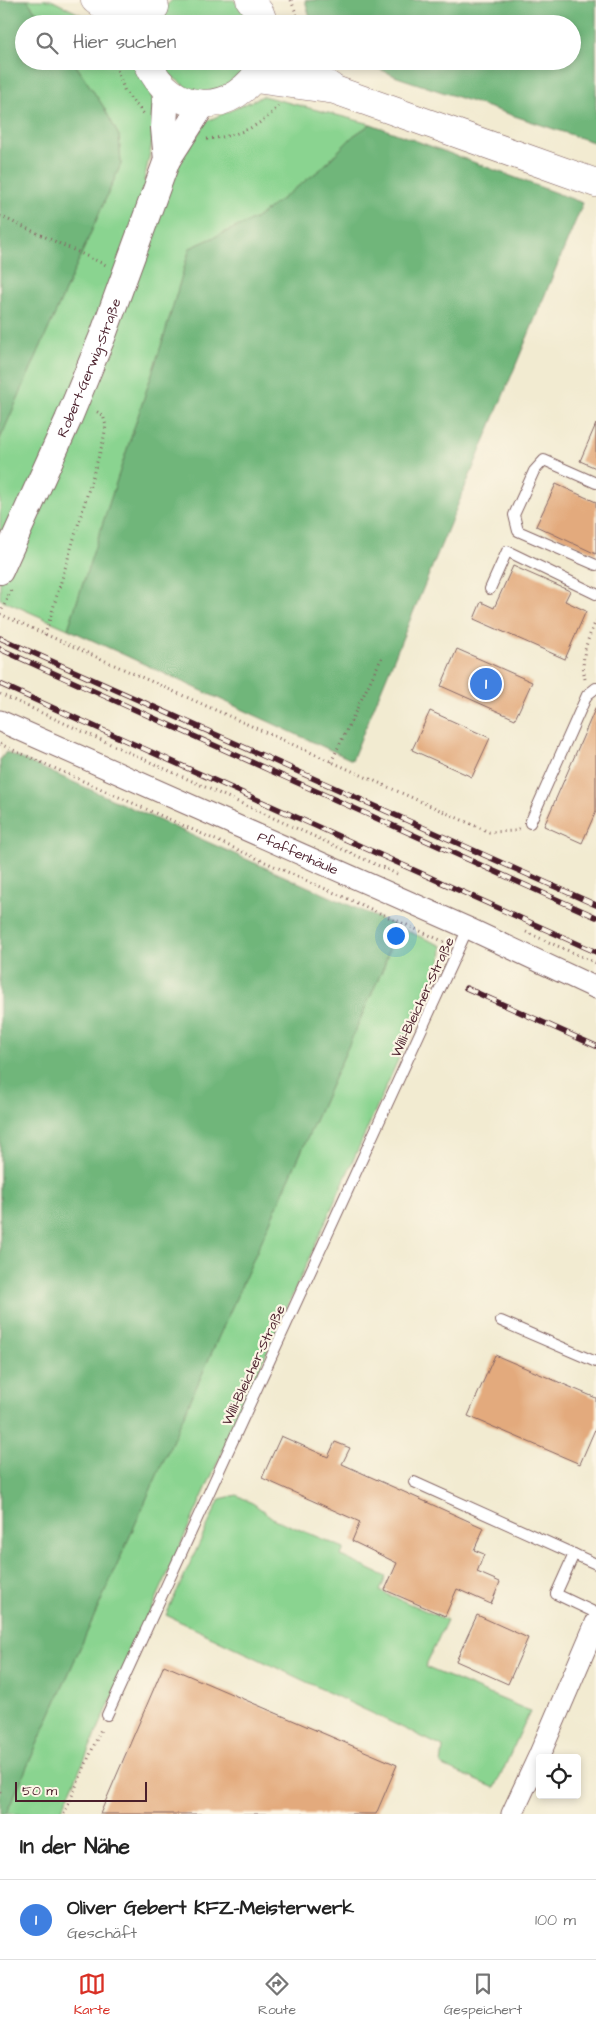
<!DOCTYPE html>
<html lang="de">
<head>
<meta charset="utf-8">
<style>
	body { margin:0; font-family:"Architects Daughter",sans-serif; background:#f2f2f2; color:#222 }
	.controls { position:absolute; right:15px; bottom:15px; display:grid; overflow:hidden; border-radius:5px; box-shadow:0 2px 8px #0003 }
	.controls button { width:45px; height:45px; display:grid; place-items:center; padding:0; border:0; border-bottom:1px solid #e0e0e0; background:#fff; color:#222; font:25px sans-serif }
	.scale { position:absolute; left:15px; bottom:12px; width:132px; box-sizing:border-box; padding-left:5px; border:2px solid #4a1f2b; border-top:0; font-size:14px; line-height:18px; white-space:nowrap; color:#4a1f2b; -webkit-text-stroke:4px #fcf5e5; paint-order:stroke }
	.you { position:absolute; left:395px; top:935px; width:18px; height:18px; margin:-12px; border:4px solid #fff; border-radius:50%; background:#1a73e8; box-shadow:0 0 0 8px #1a73e833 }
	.badge { display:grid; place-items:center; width:32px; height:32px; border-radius:50%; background:#d93025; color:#fff; font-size:16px; font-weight:700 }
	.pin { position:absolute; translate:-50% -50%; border:2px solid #fff; box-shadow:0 1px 5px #0006 }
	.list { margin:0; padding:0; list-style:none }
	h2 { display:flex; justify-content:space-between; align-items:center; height:65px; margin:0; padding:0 20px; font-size:21px }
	h2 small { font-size:16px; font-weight:400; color:#767676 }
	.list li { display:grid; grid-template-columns:32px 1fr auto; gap:15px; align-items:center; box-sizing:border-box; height:80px; padding:0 20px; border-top:1px solid #e0e0e0 }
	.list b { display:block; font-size:19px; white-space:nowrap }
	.list p { margin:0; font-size:16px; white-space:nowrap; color:#767676 }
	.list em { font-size:16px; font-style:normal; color:#767676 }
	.icon { flex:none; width:28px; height:28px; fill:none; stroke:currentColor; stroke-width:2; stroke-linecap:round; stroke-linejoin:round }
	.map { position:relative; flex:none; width:596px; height:1814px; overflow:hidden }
	.search { position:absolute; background:#fff; box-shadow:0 2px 8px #0003; left:15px; right:15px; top:15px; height:55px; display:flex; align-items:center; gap:12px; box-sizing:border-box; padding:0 18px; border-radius:28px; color:#767676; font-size:19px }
	.sheet { height:145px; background:#fff }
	nav { display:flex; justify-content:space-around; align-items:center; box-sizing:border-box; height:70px; border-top:1px solid #e0e0e0; background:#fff; font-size:14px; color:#767676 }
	nav a { display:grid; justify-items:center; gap:2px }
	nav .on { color:#d93025 }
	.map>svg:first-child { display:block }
	.green { fill:#8ad490; stroke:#6a7a5e }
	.forest { fill:#6fb67a; stroke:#5c6a52 }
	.building { fill:#e3aa7d }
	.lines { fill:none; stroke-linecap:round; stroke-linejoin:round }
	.service-casing { stroke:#856665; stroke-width:12 }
	.minor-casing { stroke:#856665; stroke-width:23 }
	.tertiary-casing { stroke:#856665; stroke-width:28 }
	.primary-casing { stroke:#856665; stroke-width:29 }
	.path { stroke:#856665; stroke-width:3; stroke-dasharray:1 4; stroke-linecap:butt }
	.service { stroke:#fff; stroke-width:10 }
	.minor { stroke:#fff; stroke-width:21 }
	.tertiary { stroke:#fff; stroke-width:26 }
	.primary { stroke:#fff; stroke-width:28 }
	.rail-casing { stroke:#4a1f2b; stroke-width:5.5 }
	.rail { stroke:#fcf5e5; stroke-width:4; stroke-dasharray:11; stroke-linecap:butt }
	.labels { text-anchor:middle; stroke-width:4.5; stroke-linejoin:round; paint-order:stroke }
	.street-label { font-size:14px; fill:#4a1f2b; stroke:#fcf5e5 }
</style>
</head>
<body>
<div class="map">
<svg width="596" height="1814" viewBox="0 0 596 1814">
	<rect width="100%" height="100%" fill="#fcf5e5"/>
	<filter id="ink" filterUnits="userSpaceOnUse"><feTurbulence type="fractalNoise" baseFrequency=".02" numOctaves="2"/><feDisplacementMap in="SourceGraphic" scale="10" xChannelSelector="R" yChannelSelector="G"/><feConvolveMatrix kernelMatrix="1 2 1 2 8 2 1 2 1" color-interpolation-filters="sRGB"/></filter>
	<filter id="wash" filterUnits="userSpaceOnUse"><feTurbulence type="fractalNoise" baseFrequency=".0096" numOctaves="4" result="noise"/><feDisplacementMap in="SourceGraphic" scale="20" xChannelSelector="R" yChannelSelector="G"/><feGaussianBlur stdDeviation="1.12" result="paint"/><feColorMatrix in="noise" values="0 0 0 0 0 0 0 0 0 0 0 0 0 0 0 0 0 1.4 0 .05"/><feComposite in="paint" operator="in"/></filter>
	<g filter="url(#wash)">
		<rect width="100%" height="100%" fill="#f2ebd1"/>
		<g class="green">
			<path d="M27 0H51L100 24H45Z"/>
			<path d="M172 0H234L253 24H153L156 16Z"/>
			<path d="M73 61H138L156 108 151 148 144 181 168 189 183 156 207 121 263 96 371 124 353 136 321 169 255 219 190 248 163 340 68 629 0 599V439L121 164 119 136 103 106Z"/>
			<path d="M151 61H255L254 66 204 100Z"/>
			<path d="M396 926 442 946 441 964 60 1814H6L384 966Z"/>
			<path d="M237 1495 254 1504 274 1519 344 1548 341 1556 386 1577 380 1591 447 1620 425 1667 530 1711 495 1788 441 1765 443 1747 166 1615 220 1499Z"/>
		</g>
		<g class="forest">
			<path d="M0 0H27L45 24H24V61H73L103 106 119 136 121 164 0 439Z"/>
			<path d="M305 0H596V143L397 77 362 61H572V24H312Z"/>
			<path d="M371 124 583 203 352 760 68 629 163 340 190 248 255 219 321 169 353 136Z"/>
			<path d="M6 752 396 926 384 966 6 1814H0V760Z"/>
		</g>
		<g id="blocks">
			<g class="building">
				<path d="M596 424V468L580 461Z"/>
				<path d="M556 484 596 502V554L536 526Z"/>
				<path d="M513 566 570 591 565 601 586 611 565 659 474 619 481 602 494 608Z"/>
				<path d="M457 649 532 682 515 719 441 686Z"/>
				<path d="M596 707V811L582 843 544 826Z"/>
				<path d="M430 711 490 738 472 777 412 750Z"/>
				<path d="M495 1355 596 1398V1427L580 1464 468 1416Z"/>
				<path d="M281 1436 328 1457 335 1442 350 1448 342 1464 484 1528 474 1550 484 1554 477 1572 500 1582 491 1604 457 1589 445 1616 385 1590 397 1563 352 1541 360 1522 262 1478Z"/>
				<path d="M477 1615 528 1638 508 1684 456 1661Z"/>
				<path d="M164 1665 397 1765 376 1814H100Z"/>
			</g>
		</g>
	</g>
	<g filter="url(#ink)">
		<use href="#blocks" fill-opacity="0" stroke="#856665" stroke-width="1"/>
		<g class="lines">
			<defs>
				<g id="service">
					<path d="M596 483 544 460 534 471 514 515 518 531 596 565"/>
					<path d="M490 589 507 551 596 594"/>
					<path d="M530 823 587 695 596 688"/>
					<path d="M501 1321 596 1362"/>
					<path d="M414 1482 596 1564"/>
					<path d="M574 1554 556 1594 596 1613"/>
					<path d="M107 1715 468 928"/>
				</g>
				<g id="minor">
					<path id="s1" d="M0 721 468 928 596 988"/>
					<path d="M512 1814 539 1756 596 1623"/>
				</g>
				<g id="tertiary">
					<path d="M166 90 164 128 167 160"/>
					<path id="s2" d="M0 571 68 420 103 335 167 160 203 104"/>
				</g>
				<g id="primary">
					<path d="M95 0 127 24"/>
					<path d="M124 0 155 7"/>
					<path d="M250 0 260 13 264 24"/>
					<path d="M147 61C171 118 235 117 263 64"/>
					<path d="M292 61 331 87"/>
					<path d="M255 79 335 90 596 183"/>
				</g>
			</defs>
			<use href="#service" class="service-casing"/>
			<use href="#minor" class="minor-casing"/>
			<use href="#tertiary" class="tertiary-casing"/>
			<use href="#primary" class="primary-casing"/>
			<g class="path">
				<path d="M291 0 300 24"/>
				<path d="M114 61 125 92 144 114"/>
				<path d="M207 139C236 136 261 128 280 104"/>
				<path d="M0 216 106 265"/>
				<path d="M0 614 489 832 515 831 520 828"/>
				<path d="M0 614 11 590"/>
				<path d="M45 635 103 442 106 426 103 415 94 410"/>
				<path d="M585 679C580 658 587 640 596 621"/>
				<path d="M0 694 397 874"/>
				<path d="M0 744 447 943"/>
				<path d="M331 762 382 657"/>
				<path d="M526 932 596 963"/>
				<path d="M0 1792 2 1793"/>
				<path d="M64 1814 102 1727"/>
			</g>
			<use href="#service" class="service"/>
			<use href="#minor" class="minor"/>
			<use href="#tertiary" class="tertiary"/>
			<use href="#primary" class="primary"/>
			<defs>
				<g id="rail">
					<path d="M0 638 596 905"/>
					<path d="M0 649 596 917"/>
					<path d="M0 684 596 952"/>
					<path d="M466 988 596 1046"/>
				</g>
			</defs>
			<use href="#rail" class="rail-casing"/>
			<use href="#rail" class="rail"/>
		</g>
	</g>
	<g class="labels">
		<g class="street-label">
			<text dy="5" stroke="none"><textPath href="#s2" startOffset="222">Robert-Gerwig-Straße</textPath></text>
			<text dy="5" stroke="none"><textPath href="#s1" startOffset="326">Pfaffenhäule</textPath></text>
			<text transform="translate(422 997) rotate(-65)" y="5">Willi-Bleicher-Straße</text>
			<text transform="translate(253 1365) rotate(-65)" y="5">Willi-Bleicher-Straße</text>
		</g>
	</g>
</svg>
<div class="controls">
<button><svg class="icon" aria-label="locate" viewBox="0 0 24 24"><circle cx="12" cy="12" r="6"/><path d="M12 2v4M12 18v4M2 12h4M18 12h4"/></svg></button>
</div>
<div class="scale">50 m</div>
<div class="you"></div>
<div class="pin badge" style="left:486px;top:684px;background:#3f7fe0">1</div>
<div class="search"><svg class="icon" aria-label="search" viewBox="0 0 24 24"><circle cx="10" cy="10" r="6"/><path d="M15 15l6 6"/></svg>Hier suchen</div>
</div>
<section class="sheet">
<h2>In der Nähe<small></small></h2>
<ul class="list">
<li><span class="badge" style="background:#3f7fe0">1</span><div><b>Oliver Gebert KFZ-Meisterwerk</b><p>Geschäft</p></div><em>100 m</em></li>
</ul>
</section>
<nav>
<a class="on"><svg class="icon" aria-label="map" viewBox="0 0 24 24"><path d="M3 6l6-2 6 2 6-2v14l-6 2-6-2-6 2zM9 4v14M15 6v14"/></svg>Karte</a>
<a><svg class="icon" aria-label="directions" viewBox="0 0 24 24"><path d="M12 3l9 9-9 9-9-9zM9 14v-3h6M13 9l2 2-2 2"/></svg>Route</a>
<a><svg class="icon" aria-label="saved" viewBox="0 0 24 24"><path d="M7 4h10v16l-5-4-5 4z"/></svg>Gespeichert</a>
</nav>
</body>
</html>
